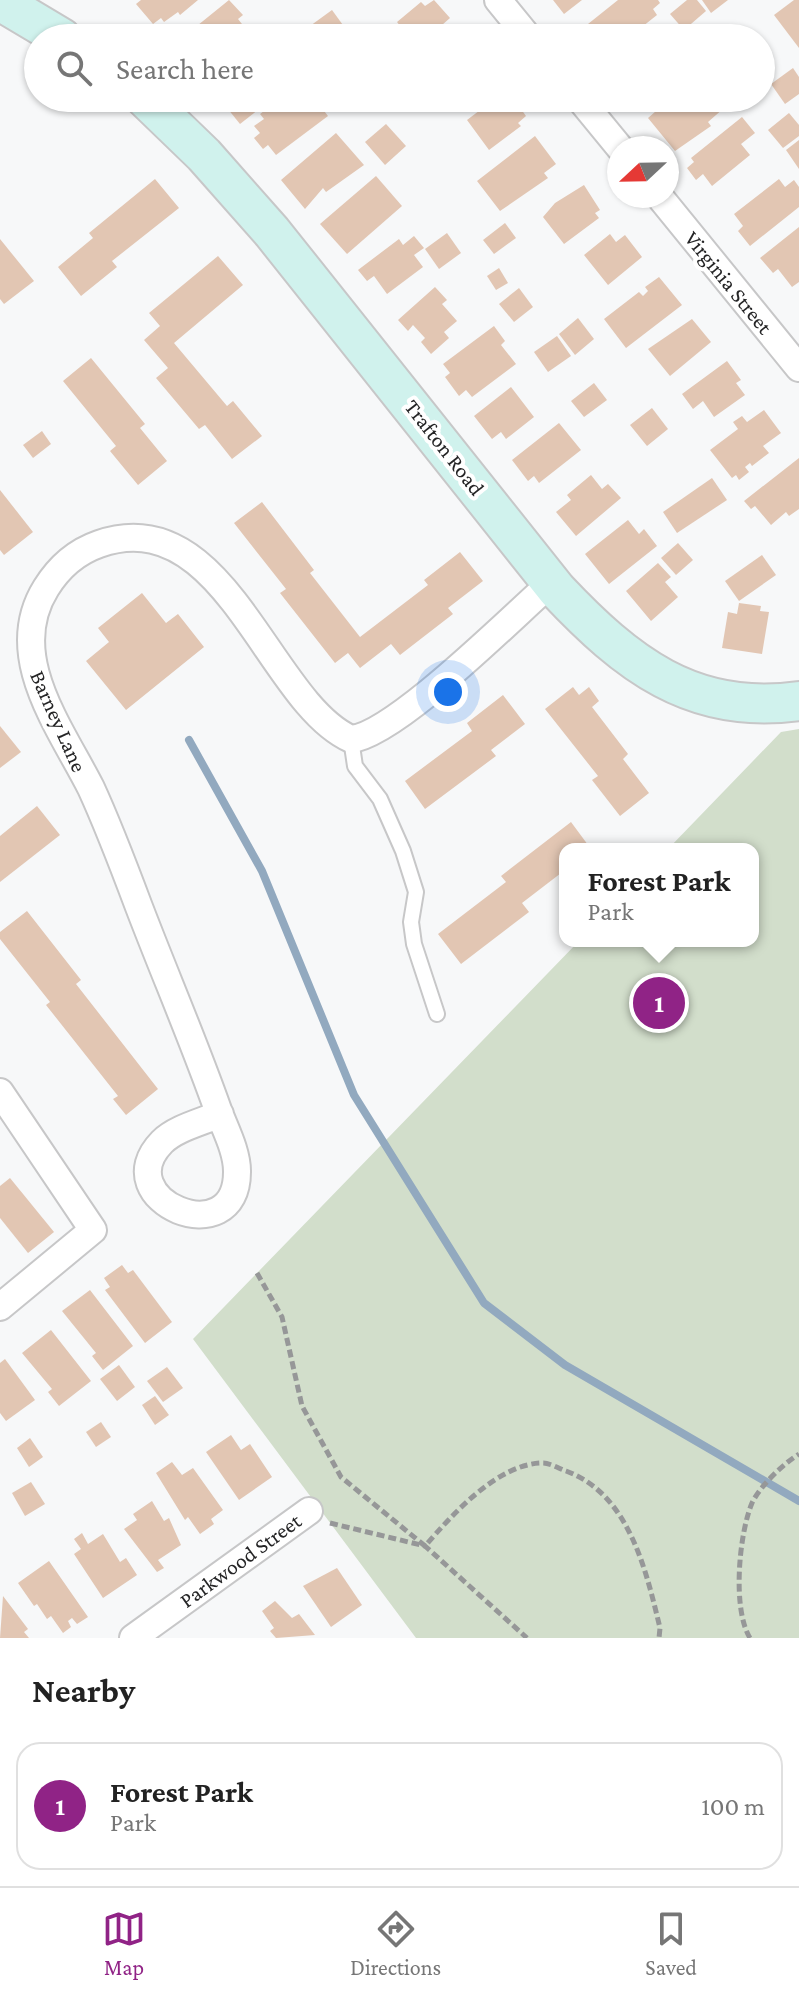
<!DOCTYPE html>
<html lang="en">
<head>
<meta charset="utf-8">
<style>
	body { margin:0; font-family:"Crimson Pro",serif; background:#f2f2f2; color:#222 }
	.compass { position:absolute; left:607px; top:136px; width:72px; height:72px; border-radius:50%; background:#fff; box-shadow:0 2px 6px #0004; rotate:248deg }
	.you { position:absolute; left:448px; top:692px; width:28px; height:28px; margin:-20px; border:6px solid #fff; border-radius:50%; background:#1a73e8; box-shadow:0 0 0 12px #1a73e833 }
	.badge { display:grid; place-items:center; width:52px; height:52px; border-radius:50%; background:#902386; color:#fff; font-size:26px; font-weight:700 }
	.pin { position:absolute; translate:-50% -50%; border:4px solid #fff; box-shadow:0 2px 8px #0006 }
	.popup { position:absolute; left:559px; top:843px; width:200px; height:104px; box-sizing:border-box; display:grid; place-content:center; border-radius:16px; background:#fff; filter:drop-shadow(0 2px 6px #0005); font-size:26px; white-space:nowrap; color:#767676 }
	.popup b { font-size:30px; color:#222 }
	.popup::after { content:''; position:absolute; left:50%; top:100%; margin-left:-16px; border:16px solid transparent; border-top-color:#fff }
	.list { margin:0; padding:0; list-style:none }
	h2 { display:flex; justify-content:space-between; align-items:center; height:104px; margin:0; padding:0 32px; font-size:34px }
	h2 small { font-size:26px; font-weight:400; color:#767676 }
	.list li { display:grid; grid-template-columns:52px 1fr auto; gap:24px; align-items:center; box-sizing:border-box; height:128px; margin:0 16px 16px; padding:0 16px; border:2px solid #e0e0e0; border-radius:24px }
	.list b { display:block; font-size:30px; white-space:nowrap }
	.list p { margin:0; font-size:26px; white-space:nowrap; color:#767676 }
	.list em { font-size:26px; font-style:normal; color:#767676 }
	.icon { flex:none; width:44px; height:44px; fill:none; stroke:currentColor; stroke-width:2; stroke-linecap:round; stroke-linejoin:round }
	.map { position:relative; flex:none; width:799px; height:1638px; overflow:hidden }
	.search { position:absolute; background:#fff; box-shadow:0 2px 6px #0004; left:24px; right:24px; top:24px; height:88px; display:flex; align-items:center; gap:20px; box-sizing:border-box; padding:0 28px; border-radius:44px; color:#767676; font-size:30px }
	.sheet { height:248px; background:#fff }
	nav { display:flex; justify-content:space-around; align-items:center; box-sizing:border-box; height:112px; border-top:2px solid #e0e0e0; background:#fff; font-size:22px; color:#767676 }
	nav a { display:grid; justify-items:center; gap:4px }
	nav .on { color:#902386 }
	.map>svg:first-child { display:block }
	.green { fill:#d2decb }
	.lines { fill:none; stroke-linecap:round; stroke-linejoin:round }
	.stream { stroke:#92a9bf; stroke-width:8 }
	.building { fill:#e2c6b3 }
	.lane-casing { stroke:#c7c7c8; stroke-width:18 }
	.street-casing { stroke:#c7c7c8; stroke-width:30 }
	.secondary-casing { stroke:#c7c7c8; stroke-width:42 }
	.path { stroke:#969798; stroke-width:5; stroke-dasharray:8 4; stroke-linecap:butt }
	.lane { stroke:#fff; stroke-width:14 }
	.street { stroke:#fff; stroke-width:26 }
	.secondary { stroke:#d0f2ed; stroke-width:38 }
	.labels { text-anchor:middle; stroke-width:8; stroke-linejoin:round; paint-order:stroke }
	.street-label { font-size:22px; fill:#252526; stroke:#fff }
</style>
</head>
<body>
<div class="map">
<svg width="799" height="1638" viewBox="0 0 799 1638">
	<rect width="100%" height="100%" fill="#f7f8f9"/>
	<path class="green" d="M799 729V1638H416L193 1339 579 941H753V849H668L781 732Z"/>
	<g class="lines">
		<path class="stream" d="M189 740 262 871 354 1095 484 1303 565 1365 799 1501"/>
	</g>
	<g class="building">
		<path d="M141 0H198L180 15 178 12 164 22 161 18 153 24 136 4Z"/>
		<path d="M229 0 243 15 238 19 253 38H182Z"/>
		<path d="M434 0 450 18 442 25 447 30 437 38H403L396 30 401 27 397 22 421 2 425 6Z"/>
		<path d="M553 0H582L564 14Z"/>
		<path d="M618 0H658L660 3 653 9 657 15 628 38H583L578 32Z"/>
		<path d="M687 0H697L706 11 684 30 670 14Z"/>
		<path d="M702 0H728L711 13Z"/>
		<path d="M794 0H799V48L774 15Z"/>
		<path d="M332 10 348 32 340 38H319L310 26Z"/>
		<path d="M793 68 799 77V94L785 104 771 84Z"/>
		<path d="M219 98H273L240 124Z"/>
		<path d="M292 98H314L328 116 276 155 268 145 263 149 254 138 260 133 254 126 264 119 260 114 272 105 276 110Z"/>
		<path d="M496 98H513L526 116 518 123 521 126 489 150 467 120Z"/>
		<path d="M671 98H716L724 108 708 122 711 126 675 151 648 118Z"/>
		<path d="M789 113 799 125V136L783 148 768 130Z"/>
		<path d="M742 117 755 133 741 144 750 155 712 186 703 174 696 180 687 168 694 162 691 158Z"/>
		<path d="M386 124 406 146 385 165 365 142Z"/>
		<path d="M336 133 364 165 326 192 323 188 305 209 281 180Z"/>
		<path d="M535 136 556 164 544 173 548 178 500 211 477 181Z"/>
		<path d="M799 140V169L786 150Z"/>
		<path d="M376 176 402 206 347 254 320 224Z"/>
		<path d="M155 179 179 208 112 261 117 267 81 296 58 267 93 238 89 233Z"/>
		<path d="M779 179 785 187 794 180 799 187V207L750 246 738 231 743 226 734 214Z"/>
		<path d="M584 185 600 210 595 213 599 218 564 244 543 217 555 203Z"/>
		<path d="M505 223 516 238 494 254 483 240Z"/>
		<path d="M799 227V282L792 287 778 269 773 273 760 258Z"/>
		<path d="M447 233 461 253 439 269 425 249Z"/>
		<path d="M610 234 616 242 625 235 642 257 608 285 584 255Z"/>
		<path d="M414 236 424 248 414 255 423 267 387 294 374 276 367 281 358 270 399 239 403 245Z"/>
		<path d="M0 239 34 281 4 304 0 299Z"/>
		<path d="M218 256 243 285 174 343 227 406 233 401 262 436 232 459 205 425 199 429 156 378 168 368 144 340 160 326 149 313Z"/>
		<path d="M499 268 508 283 496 290 487 276Z"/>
		<path d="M659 277 682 305 626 348 604 319 639 292 643 296 648 291 645 287Z"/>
		<path d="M435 287 447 300 442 304 457 321 444 332 449 338 431 354 421 342 425 338 413 325 408 331 398 320Z"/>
		<path d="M519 288 533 307 514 322 499 304Z"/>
		<path d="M578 318 594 339 575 355 559 334Z"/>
		<path d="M692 319 711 342 670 376 648 349Z"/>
		<path d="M494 326 505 341 501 345 516 364 472 397 466 390 459 396 445 377 450 373 443 364Z"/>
		<path d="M557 336 571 356 548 372 534 352Z"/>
		<path d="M91 358 145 424 140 428 167 461 138 485 110 451 116 446 63 381Z"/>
		<path d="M727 361 741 380 736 383 745 395 714 417 703 401 693 409 682 394Z"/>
		<path d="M594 383 607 400 584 417 571 401Z"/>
		<path d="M511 387 534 417 506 439 501 432 492 439 474 416Z"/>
		<path d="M652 408 668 429 647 446 630 425Z"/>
		<path d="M764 410 781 433 763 446 769 453 752 466 750 463 745 467 749 472 739 480 736 475 732 478 710 450 738 429 733 422 742 416 747 422Z"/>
		<path d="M559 423 581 450 539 483 534 476 528 481 512 460Z"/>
		<path d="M42 431 51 444 33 458 23 445Z"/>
		<path d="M799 458V509L789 516 786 512 771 525 755 506 751 509 744 501Z"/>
		<path d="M591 475 602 489 608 484 621 498 576 536 556 512 571 500 567 495Z"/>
		<path d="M712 478 727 500 677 533 663 512Z"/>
		<path d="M0 490 33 532 4 555 0 550Z"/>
		<path d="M262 502 314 570 310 573 360 637 428 585 424 580 460 552 483 581 448 608 453 614 400 655 391 644 360 668 348 653 335 663 280 593 286 589 234 523Z"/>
		<path d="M628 520 639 534 644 529 657 546 609 584 585 554Z"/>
		<path d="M678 543 693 560 676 575 661 558Z"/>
		<path d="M762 555 776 575 739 601 725 581Z"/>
		<path d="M658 563 671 577 665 582 678 597 651 621 626 591Z"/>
		<path d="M142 593 166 623 178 614 204 647 126 710 86 661 109 642 98 628Z"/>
		<path d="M739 603 761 606 760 611 769 612 762 654 722 648 728 612 737 614Z"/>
		<path d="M573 687 579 695 589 687 599 701 592 707 628 754 623 759 649 793 620 816 592 780 598 776 545 709Z"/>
		<path d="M503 695 525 724 491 750 496 756 425 809 405 781 472 731 467 723Z"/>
		<path d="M0 726 21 752 0 768Z"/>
		<path d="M37 806 60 835 0 882V836Z"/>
		<path d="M571 822 591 849H565V870L522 903 529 912 461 964 438 934 506 882 501 876Z"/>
		<path d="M27 911 81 980 76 984 158 1089 126 1115 113 1099 118 1096 46 1005 50 1002 0 939V932Z"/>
		<path d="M10 1178 54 1232 28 1253 0 1218V1186Z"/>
		<path d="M122 1265 128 1273 133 1270 172 1322 145 1343 105 1290 110 1287 104 1278Z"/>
		<path d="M90 1290 133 1346 103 1370 92 1356 96 1353 62 1311Z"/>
		<path d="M51 1330 91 1381 59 1406 48 1392 52 1389 22 1353Z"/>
		<path d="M5 1359 35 1400 6 1421 0 1413V1363Z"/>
		<path d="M119 1365 135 1387 117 1401 100 1379Z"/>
		<path d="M167 1367 183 1388 163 1402 147 1381Z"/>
		<path d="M155 1396 169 1415 155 1425 142 1405Z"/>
		<path d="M101 1422 111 1437 96 1447 86 1432Z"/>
		<path d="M231 1435 241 1450 250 1444 272 1477 239 1500 206 1452Z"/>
		<path d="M30 1438 43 1457 29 1467 17 1448Z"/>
		<path d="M172 1462 182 1475 193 1468 223 1510 211 1519 214 1524 200 1534 188 1517 185 1520 156 1473Z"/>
		<path d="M31 1482 45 1504 25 1516 12 1493Z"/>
		<path d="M152 1501 164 1521 169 1518 181 1545 158 1560 164 1568 157 1572 124 1529 137 1520 133 1514Z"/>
		<path d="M82 1533 88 1544 103 1534 120 1562 126 1558 137 1575 103 1598 74 1554 81 1549 74 1539Z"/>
		<path d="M49 1561 88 1617 77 1624 72 1618 68 1621 71 1627 63 1633 51 1616 47 1619 37 1604 34 1606 18 1583Z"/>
		<path d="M337 1568 362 1605 331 1627 303 1586Z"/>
		<path d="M3 1596 28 1629 24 1632 29 1638H0Z"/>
		<path d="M275 1601 292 1618 299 1614 315 1635 276 1638 270 1631 274 1628 262 1611Z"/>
	</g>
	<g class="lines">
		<defs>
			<path id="lane" d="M351 739 355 766 380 799 403 851 416 892 411 922 414 944 437 1014"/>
			<g id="street">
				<path d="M498 0 529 38"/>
				<path d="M579 98 620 148"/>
				<path d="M659 196 799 368"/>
				<path d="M0 1092 93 1230 0 1307"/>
				<path d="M220 1114C202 1122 176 1128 162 1142 105 1200 238 1256 237 1171 237 1151 225 1129 218 1110 194 1042 165 975 139 907 124 867 109 827 91 788 60 727 4 655 46 588 59 567 76 552 99 544 225 500 268 702 351 739 395 735 512 617 551 583"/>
				<path d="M133 1638 309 1511"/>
			</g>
			<g id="secondary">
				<path d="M0 1 62 38"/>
				<path d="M145 98 204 155 272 232 557 590C626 663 692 716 799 701"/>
			</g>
		</defs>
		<use href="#lane" class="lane-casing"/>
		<use href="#street" class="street-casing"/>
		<use href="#secondary" class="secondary-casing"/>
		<g class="path">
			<path d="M257 1273 282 1317 302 1406 341 1477 425 1546C452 1515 498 1463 543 1463 550 1463 560 1469 566 1471 629 1494 646 1570 660 1628L659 1638"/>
			<path d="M330 1523 425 1546 527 1638"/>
			<path d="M750 1638C732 1609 739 1534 752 1503 760 1486 783 1464 799 1454"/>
		</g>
		<use href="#lane" class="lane"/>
		<use href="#street" class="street"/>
		<use href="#secondary" class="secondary"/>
	</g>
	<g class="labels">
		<g class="street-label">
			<text transform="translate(729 282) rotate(51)" y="8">Virginia Street</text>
			<text transform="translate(445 447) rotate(52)" y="8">Trafton Road</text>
			<text transform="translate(59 721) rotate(66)" y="8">Barney Lane</text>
			<text transform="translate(240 1560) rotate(-36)" y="8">Parkwood Street</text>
		</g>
	</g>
</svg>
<svg class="compass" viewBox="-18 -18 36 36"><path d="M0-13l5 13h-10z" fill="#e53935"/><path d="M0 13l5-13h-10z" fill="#767676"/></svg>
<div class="you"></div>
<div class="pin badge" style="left:659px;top:1003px">1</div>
<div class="popup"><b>Forest Park</b>Park</div>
<div class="search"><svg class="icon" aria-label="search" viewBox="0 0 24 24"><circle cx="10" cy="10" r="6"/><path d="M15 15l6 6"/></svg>Search here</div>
</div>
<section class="sheet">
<h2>Nearby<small></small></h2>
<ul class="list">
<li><span class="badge">1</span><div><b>Forest Park</b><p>Park</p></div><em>100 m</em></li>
</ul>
</section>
<nav>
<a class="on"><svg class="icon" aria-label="map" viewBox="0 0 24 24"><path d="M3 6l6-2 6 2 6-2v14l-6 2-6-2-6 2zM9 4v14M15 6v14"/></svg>Map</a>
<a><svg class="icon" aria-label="directions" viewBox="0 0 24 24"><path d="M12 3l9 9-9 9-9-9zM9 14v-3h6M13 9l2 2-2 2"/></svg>Directions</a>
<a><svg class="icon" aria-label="saved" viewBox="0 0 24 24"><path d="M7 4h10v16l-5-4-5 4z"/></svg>Saved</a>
</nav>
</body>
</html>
